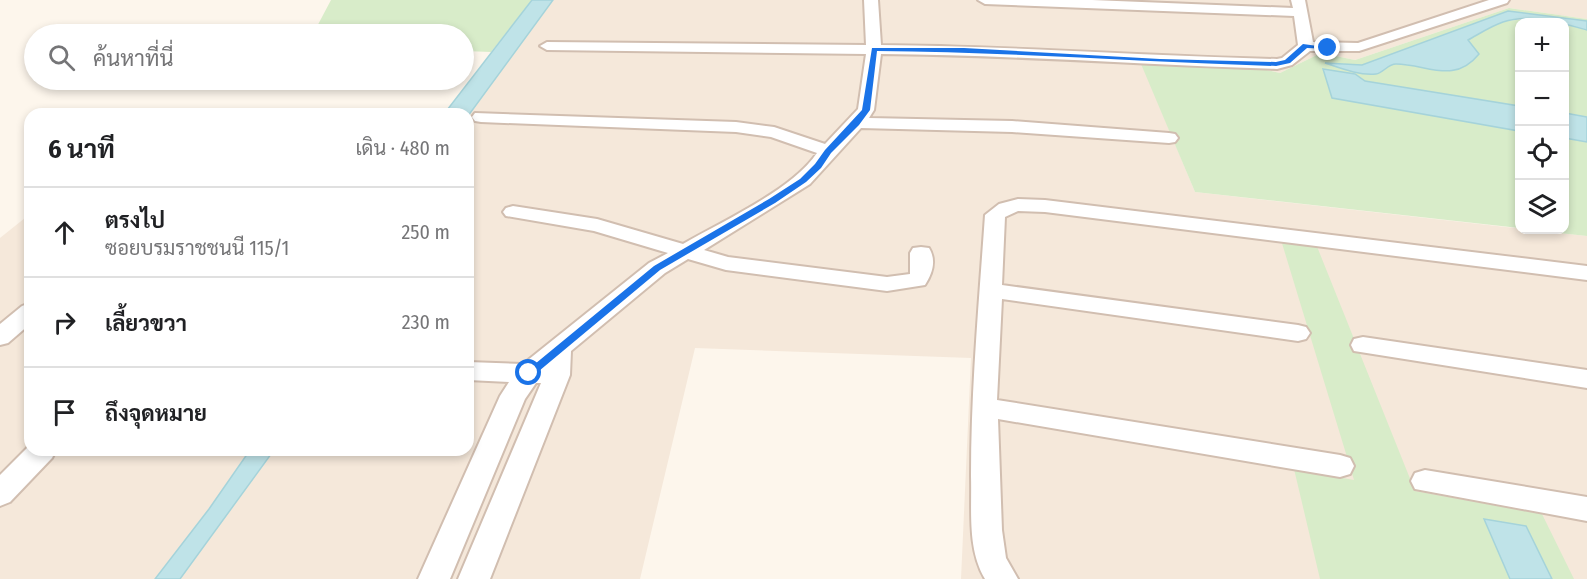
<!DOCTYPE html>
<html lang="th">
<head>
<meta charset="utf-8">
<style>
	body { margin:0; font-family:"Fira Sans Condensed",Sarabun,sans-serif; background:#f6f6f6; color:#202124 }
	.controls { position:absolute; right:18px; top:18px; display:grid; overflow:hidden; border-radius:12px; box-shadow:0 3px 9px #0003 }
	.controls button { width:54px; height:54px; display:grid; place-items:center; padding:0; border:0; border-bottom:2px solid #e0e0e0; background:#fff; color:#202124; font:30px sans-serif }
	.stop { position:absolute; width:18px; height:18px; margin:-14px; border:4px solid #1a73e8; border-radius:50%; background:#fff }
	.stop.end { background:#1a73e8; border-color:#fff; box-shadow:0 2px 6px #0008 }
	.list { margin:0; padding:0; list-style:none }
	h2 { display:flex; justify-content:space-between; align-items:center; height:78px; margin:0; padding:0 24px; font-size:26px }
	h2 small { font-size:20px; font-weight:400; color:#757577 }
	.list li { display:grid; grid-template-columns:39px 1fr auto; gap:18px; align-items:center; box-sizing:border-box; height:90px; padding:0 24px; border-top:2px solid #e0e0e0 }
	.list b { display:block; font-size:22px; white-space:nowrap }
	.list p { margin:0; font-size:20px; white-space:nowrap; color:#757577 }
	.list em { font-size:20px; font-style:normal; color:#757577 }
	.icon { flex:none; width:33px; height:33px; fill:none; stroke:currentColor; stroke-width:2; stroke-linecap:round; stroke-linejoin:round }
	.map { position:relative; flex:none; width:1587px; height:579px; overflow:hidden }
	.search { position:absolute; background:#fff; box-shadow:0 3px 9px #0003; left:24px; top:24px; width:450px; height:66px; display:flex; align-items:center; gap:15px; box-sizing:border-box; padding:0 21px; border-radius:33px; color:#757577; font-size:22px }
	.panel { position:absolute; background:#fff; box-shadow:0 3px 9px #0003; left:24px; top:108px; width:450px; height:348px; border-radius:18px }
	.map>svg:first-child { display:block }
	.residential { fill:#f5e8da }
	.green { fill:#d8ecc9 }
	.water { fill:#bfe3e8; stroke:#a5d3da; stroke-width:1.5 }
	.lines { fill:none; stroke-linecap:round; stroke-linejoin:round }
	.street-casing { stroke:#d1beb0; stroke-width:4 }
	.street { fill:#fff; fill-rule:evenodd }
	.route { fill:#1a73e8 }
</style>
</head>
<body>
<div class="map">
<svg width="1587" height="579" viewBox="0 0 1587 579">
	<rect width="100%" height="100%" fill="#fdf6ec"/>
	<g class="residential">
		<path d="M553 0H1587V19L1509 8 1355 60 1321 53 1280 73 1249 66 1142 64 1195 192 1587 236V579H961L971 358 695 348 640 579H180L274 450H468V116Z"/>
		<path d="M30 214V450H250L209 509 155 579H0V238Z"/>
	</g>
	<g class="green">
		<path d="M331 0H532L491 52 464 51V34H313Z"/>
		<path d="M1509 8 1587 19V21L1508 11 1362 65 1328 64 1377 74 1393 64 1408 65 1504 21 1531 19 1560 22H1520L1519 106 1365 81 1355 74 1324 70 1332 98 1519 131V228L1195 192 1141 64 1249 66 1280 73 1321 53 1355 60Z"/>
		<path d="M1564 24 1587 30V117L1565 113Z"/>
		<path d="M1565 138 1587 142V236L1531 230H1564Z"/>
		<path d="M1281 240 1316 244 1415 491 1542 514 1574 579H1320L1294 469 1354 480Z"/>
	</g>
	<g class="water">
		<path d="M532 0H553L468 116V114H444Z"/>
		<path d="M1508 11 1587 21V30C1562 23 1529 13 1503 22 1491 26 1479 34 1468 40L1479 54C1454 85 1427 64 1396 64 1388 64 1383 73 1376 74 1360 76 1340 68 1325 63L1362 65Z"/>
		<path d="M1323 69 1355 74 1365 81 1519 106V131L1332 98Z"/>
		<path d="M1565 113 1587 117V142L1565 138Z"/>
		<path d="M250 450H274L180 579H155L209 509Z"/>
		<path d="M1484 519 1526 526 1552 579H1510Z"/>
	</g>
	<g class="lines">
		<defs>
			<g id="street">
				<path d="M864 0H878L881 45C1013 46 1145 56 1277 59L1282 58 1298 45 1294 16 985 4 978 0H1092L1293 8 1291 0H1305L1313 42 1358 43 1489 0H1509L1507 3 1359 51H1310L1292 65 1277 69C1145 65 1013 55 881 54L874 110 869 118 1012 121 1169 133 1175 134 1178 138 1175 142 1169 143 1012 132 861 128 810 184 704 250 728 257 887 277 910 274V253L913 248 921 247 929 248C937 261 932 274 925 285L887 291 726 270 688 259 665 273 571 351 570 375 490 579H458L541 383H536L525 399 450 579H418L500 396 509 382 468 380V362L523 364 649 263 668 253 594 231 506 216 503 212 506 208 513 206 597 219 683 244C723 221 792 190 817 153L771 137 736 132 481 122 475 121 472 117 475 113 736 122 774 127 825 144 858 109 866 54 547 50 540 46 547 42 866 45Z"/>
				<path d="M1018 199 1045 200 1587 266V280L1045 212 1018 211 1005 217 1002 285 1298 325 1306 327 1310 333 1306 339 1298 341 1002 299 997 400 1340 455 1350 458 1354 466 1350 474 1340 477 998 419 1002 530 1006 558 1018 579H985C967 549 972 510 971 476 971 388 979 302 985 215L999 204Z"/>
				<path d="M30 303V324L8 343 0 345V324L22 306Z"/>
				<path d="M1363 337 1587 370V388L1354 351 1351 345 1354 339Z"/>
				<path d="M30 445V450H56L52 458 10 502 0 506V475Z"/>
				<path d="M1425 470 1587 497V521L1415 489 1411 481 1415 473Z"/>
			</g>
		</defs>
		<use href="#street" class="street-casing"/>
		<use href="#street" class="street"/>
	</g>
	<path class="route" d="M1303 44 1332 48 1328 49 1307 48 1290 63 1276 66C1143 62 1011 52 877 51L870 110 859 125 831 153 821 168 806 182 775 203 660 270 533 376 529 377 524 373 654 266 769 199 800 179 815 164 825 150 862 110 872 48H964L1160 59 1276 62 1285 60Z"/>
</svg>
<div class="controls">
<button>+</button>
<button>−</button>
<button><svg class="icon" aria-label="locate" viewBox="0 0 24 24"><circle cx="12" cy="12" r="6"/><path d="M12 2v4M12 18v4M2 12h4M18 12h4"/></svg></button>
<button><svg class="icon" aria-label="layers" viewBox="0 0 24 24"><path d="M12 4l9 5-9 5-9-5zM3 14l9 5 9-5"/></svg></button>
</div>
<div class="stop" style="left:529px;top:373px"></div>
<div class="stop end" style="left:1328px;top:48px"></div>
<div class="search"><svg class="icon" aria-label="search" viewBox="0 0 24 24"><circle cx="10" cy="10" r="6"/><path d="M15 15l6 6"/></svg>ค้นหาที่นี่</div>
<section class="panel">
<h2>6 นาที<small>เดิน · 480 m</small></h2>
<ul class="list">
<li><svg class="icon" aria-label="ahead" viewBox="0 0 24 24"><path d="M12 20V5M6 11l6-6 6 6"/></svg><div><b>ตรงไป</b><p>ซอยบรมราชชนนี 115/1</p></div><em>250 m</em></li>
<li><svg class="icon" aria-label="right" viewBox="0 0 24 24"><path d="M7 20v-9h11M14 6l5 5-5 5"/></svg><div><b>เลี้ยวขวา</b></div><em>230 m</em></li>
<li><svg class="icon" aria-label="arrive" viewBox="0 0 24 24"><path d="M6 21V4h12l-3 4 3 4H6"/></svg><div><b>ถึงจุดหมาย</b></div></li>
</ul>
</section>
</div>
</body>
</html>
